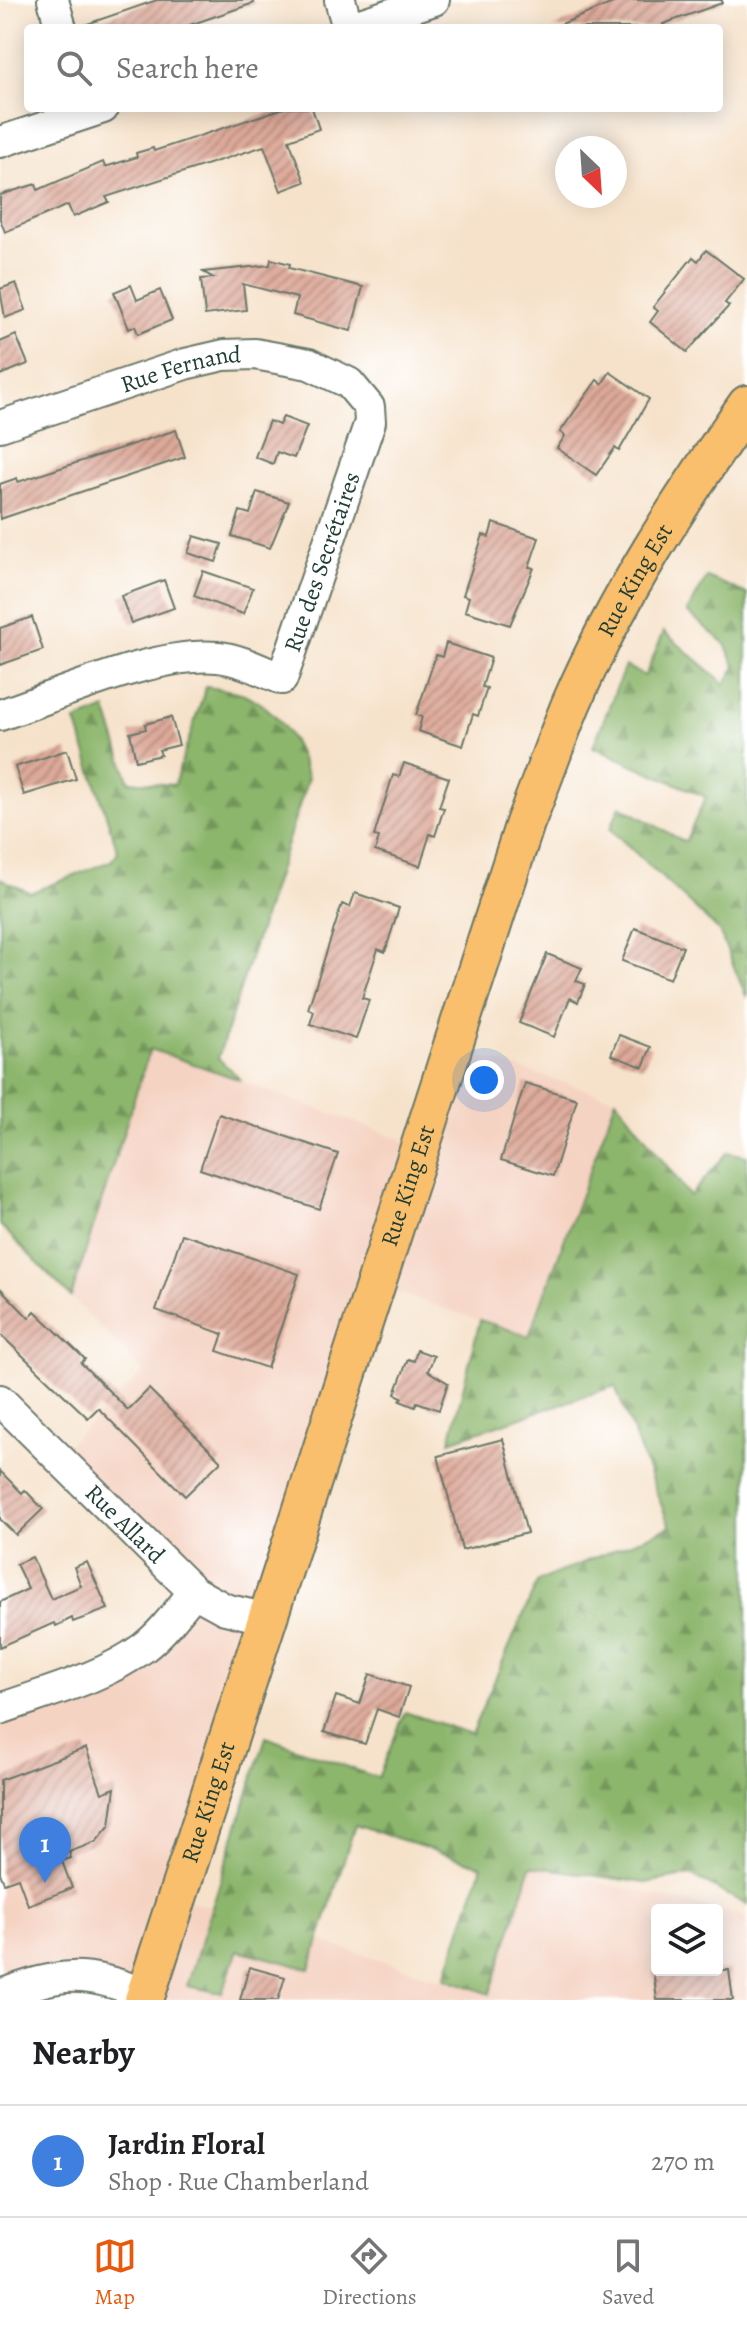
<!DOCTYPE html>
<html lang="en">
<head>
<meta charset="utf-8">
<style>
	body { margin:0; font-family:Alegreya,serif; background:#f2f2f2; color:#202124 }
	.controls { position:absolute; right:24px; bottom:24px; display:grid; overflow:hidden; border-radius:8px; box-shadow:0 4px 20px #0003 }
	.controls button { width:72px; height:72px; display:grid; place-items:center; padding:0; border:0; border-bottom:2px solid #e0e0e0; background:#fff; color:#202124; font:40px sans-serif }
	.compass { position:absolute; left:555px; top:136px; width:72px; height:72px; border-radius:50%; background:#fff; box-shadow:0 4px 20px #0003; rotate:155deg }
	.you { position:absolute; left:484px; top:1080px; width:28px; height:28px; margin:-20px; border:6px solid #fff; border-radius:50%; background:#1a73e8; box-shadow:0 0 0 12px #1a73e833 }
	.badge { display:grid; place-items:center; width:52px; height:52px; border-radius:50%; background:#ea580c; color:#fff; font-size:26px; font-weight:700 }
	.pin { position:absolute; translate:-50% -66px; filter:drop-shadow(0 2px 4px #0008) }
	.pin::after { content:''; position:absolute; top:42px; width:28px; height:24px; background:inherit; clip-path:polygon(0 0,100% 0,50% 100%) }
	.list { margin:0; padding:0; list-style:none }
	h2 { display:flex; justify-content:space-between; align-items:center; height:104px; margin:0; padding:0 32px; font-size:34px }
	h2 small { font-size:26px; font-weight:400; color:#757577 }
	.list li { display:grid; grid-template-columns:52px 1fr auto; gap:24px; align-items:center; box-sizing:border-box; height:112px; padding:0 32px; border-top:2px solid #e0e0e0 }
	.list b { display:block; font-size:30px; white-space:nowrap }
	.list p { margin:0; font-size:26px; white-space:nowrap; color:#757577 }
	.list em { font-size:26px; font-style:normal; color:#757577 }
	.icon { flex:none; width:44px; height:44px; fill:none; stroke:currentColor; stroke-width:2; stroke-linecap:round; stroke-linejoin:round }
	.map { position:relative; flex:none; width:747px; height:2000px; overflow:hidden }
	.search { position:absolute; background:#fff; box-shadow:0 4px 20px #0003; left:24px; right:24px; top:24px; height:88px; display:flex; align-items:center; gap:20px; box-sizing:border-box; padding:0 28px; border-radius:8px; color:#757577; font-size:30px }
	.sheet { height:216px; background:#fff }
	nav { display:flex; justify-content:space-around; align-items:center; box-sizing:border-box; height:112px; border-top:2px solid #e0e0e0; background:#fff; font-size:22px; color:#757577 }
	nav a { display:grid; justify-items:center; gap:4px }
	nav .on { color:#ea580c }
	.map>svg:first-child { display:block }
	.built { fill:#f5d3c2; fill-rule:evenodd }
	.forest { fill:url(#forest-firs); stroke:#567a50; stroke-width:2 }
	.building { fill:url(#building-hatch) }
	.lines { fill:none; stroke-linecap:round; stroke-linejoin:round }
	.minor-casing { stroke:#6a7768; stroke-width:34 }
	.major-casing { stroke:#6a7768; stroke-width:42 }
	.minor { stroke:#fff; stroke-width:30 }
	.major { stroke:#f9bf6d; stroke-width:38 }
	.labels { text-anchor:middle; stroke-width:6; stroke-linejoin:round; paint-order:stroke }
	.street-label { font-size:24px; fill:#1f3d34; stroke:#fff }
</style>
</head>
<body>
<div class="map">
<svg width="747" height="2000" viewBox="0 0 747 2000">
	<defs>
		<pattern id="forest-firs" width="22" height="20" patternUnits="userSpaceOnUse" patternTransform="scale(2)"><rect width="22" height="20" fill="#8cb66c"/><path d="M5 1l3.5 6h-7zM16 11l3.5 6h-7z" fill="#72955a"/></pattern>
		<pattern id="building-hatch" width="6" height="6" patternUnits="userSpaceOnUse" patternTransform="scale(2)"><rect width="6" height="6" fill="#dda999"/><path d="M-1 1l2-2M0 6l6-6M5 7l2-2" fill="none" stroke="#b38b7e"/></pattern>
	</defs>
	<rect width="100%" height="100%" fill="#fff"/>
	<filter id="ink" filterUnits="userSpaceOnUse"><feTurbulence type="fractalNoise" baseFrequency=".0125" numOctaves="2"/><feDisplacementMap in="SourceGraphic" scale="16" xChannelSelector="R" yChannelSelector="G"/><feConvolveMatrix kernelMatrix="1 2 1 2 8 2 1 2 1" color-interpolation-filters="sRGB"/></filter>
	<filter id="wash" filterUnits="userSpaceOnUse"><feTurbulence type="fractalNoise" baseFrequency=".006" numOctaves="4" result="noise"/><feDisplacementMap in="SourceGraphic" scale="32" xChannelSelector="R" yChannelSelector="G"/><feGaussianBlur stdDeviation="1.8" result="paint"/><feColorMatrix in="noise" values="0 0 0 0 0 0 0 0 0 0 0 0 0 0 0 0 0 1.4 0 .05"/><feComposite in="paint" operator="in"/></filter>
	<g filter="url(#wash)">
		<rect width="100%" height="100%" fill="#f6e2ca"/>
		<path class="built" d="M450 1047 616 1099 529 1337 377 1286 178 1897 489 1994 531 1866 747 1917V2000H0V1709L100 1671 193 1592 56 1456 144 1372 71 1297 151 1048 420 1146ZM657 1910H717V1970H657Z"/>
		<g class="forest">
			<path d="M707 577 747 594V998L719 931 610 829 620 806 685 842 706 797 593 747 625 666 645 676 664 632 725 684 736 667 725 644 687 612Z"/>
			<path d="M206 687C218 689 233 690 244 694 280 710 297 743 308 778L218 1058 241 1080 150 1049 71 1297 0 1225V878L30 893 111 861 118 852 76 721 106 709 129 781 174 785Z"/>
			<path d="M616 1099 690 1196 728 1152 747 1156V1905L691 1875 645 1883 531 1866 490 1994 445 1978 482 1866 355 1825 310 1969 238 1950 222 1993 187 1986 266 1737 378 1778 405 1712 471 1734 538 1581 670 1527 615 1386 450 1441 480 1320 529 1336Z"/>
		</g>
		<g id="blocks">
			<g class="building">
				<path d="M157 0H254V3L181 28H85L84 25Z"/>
				<path d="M620 0H722V3L663 24 665 28H552Z"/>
				<path d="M284 108H312L319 129 289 140 305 182 281 191 264 146 106 197 109 202 73 217 68 205 5 232 0 219V195L36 184 38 190 103 162 105 167 137 157 136 153 153 148 154 151Z"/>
				<path d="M706 250 744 279 725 303 729 306 687 352 650 322 658 311 653 307 693 257 698 261Z"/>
				<path d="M271 259 290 264 289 268 363 287 351 331 293 315 297 298 243 284 246 310 205 315 201 279 214 278 203 272 270 265Z"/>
				<path d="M16 283 26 310 5 318 0 289Z"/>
				<path d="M131 285 137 300 160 290 172 320 138 334 135 326 129 329 114 292Z"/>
				<path d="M16 335 28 364 0 375V342Z"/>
				<path d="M610 372 649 399 619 451 615 448 596 475 557 448 565 436 560 432 597 380 602 384Z"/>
				<path d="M283 417 307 426 294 458 277 452 273 464 255 457 269 421 279 425Z"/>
				<path d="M176 430 185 457 0 519V484L17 478 18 482Z"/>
				<path d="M257 492 289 502 270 548 232 536 240 511 250 514Z"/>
				<path d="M493 523 539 538 529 567 534 568 510 625 465 611 469 597 463 595 483 535 489 537Z"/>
				<path d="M194 536 222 544 216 562 188 553Z"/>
				<path d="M203 571 253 588 243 614 194 596Z"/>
				<path d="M164 580 174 608 131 623 121 596Z"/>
				<path d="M32 617 43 650 0 665V628Z"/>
				<path d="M446 643 491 658 482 687 487 688 478 716 473 714 463 746 418 731 422 717 416 715 436 655 442 657Z"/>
				<path d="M171 717 179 745 159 750 161 755 136 761 130 733 146 729 145 724Z"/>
				<path d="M67 750 76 779 24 795 15 767Z"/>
				<path d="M404 763 449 778 439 807 444 808 435 836 430 834 420 866 375 851 379 837 374 836 393 775 399 777Z"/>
				<path d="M355 893 399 908 385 952 378 949 362 998 369 1000 356 1039 310 1024 314 1011 308 1009 342 904 350 907Z"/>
				<path d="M635 928 683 947 670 979 622 961Z"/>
				<path d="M547 954 582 968 576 981 585 984 578 1002 570 998 554 1037 519 1023Z"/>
				<path d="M619 1035 651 1047 643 1067 611 1055Z"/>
				<path d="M525 1083 577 1099 553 1176 501 1160Z"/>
				<path d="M219 1114 338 1154 319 1209 200 1169Z"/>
				<path d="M182 1234 299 1274 267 1368 217 1351 223 1334 156 1310Z"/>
				<path d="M0 1288 29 1318 35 1311 85 1359 81 1363 128 1410 149 1389 221 1461 185 1496 98 1408 88 1418 0 1334Z"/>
				<path d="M417 1350 434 1356 428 1371 448 1383 439 1410 417 1402 415 1407 400 1401 402 1397 395 1394 408 1359 414 1361Z"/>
				<path d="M503 1439 527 1533 462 1550 438 1456Z"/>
				<path d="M0 1471 22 1493 25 1490 43 1509 16 1535 0 1519Z"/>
				<path d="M32 1557 51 1599 81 1586 74 1567 87 1562 108 1609 73 1622 72 1618 56 1626 54 1623 0 1647V1602L28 1589 16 1564Z"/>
				<path d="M370 1674 409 1687 399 1717 377 1709 365 1744 324 1732 336 1696 360 1704Z"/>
				<path d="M86 1748 102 1793 115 1788 110 1825 96 1842 69 1852 71 1858 62 1861 72 1888 28 1905 18 1878 4 1883 0 1873V1780Z"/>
				<path d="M249 1967 285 1977 278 2000H240Z"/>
				<path d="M653 1970H729L733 2000H657Z"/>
			</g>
		</g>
	</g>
	<g filter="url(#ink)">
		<use href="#blocks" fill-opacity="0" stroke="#6a7768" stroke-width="2"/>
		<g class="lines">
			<defs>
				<g id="minor">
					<path d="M53 0 61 28"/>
					<path d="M340 0 348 28"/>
					<path d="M348 28 434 0"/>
					<path d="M0 142 103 108"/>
					<path id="s1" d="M0 426 185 364 224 355 255 354 309 364 349 383 369 407 370 422 282 679C262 671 240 659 218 657 156 651 60 695 0 715"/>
					<path id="s2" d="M0 1400 194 1592 225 1609 268 1619"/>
					<path d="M0 1709C47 1692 103 1678 143 1648 163 1633 178 1611 194 1592"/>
					<path d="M0 1995C64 1972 81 1970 146 1994"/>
				</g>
				<g id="major">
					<path id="s3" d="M144 2000 525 823C541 784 555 743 571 704 617 597 681 500 747 405"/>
				</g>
			</defs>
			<use href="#minor" class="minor-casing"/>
			<use href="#major" class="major-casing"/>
			<use href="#minor" class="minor"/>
			<use href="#major" class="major"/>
		</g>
	</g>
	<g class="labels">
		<g class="street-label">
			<text dy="8" stroke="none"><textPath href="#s1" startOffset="190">Rue Fernand</textPath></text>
			<text transform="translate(322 562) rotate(-71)" y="8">Rue des Secrétaires</text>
			<text dy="8" stroke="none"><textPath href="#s3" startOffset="1504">Rue King Est</textPath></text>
			<text dy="8" stroke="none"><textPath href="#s3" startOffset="856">Rue King Est</textPath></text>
			<text dy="8" stroke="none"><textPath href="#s2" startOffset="176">Rue Allard</textPath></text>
			<text dy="8" stroke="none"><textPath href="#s3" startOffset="208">Rue King Est</textPath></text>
		</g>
	</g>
</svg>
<div class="controls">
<button><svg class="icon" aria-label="layers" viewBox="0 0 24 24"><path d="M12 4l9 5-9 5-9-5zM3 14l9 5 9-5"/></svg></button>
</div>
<svg class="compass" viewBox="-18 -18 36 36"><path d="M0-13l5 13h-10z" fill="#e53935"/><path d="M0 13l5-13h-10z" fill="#757577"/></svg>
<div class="you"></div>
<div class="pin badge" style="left:45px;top:1883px;background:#3f7fe0">1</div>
<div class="search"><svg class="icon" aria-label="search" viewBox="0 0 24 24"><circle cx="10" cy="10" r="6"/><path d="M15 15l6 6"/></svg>Search here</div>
</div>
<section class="sheet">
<h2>Nearby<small></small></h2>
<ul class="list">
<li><span class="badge" style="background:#3f7fe0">1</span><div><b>Jardin Floral</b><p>Shop · Rue Chamberland</p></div><em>270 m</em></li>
</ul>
</section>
<nav>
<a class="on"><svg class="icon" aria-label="map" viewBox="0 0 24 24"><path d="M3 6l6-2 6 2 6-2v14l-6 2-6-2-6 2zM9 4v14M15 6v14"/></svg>Map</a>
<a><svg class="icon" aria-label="directions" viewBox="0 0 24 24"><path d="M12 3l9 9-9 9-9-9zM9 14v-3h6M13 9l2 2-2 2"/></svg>Directions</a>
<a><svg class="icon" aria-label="saved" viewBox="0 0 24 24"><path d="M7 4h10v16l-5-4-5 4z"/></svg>Saved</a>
</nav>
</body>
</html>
